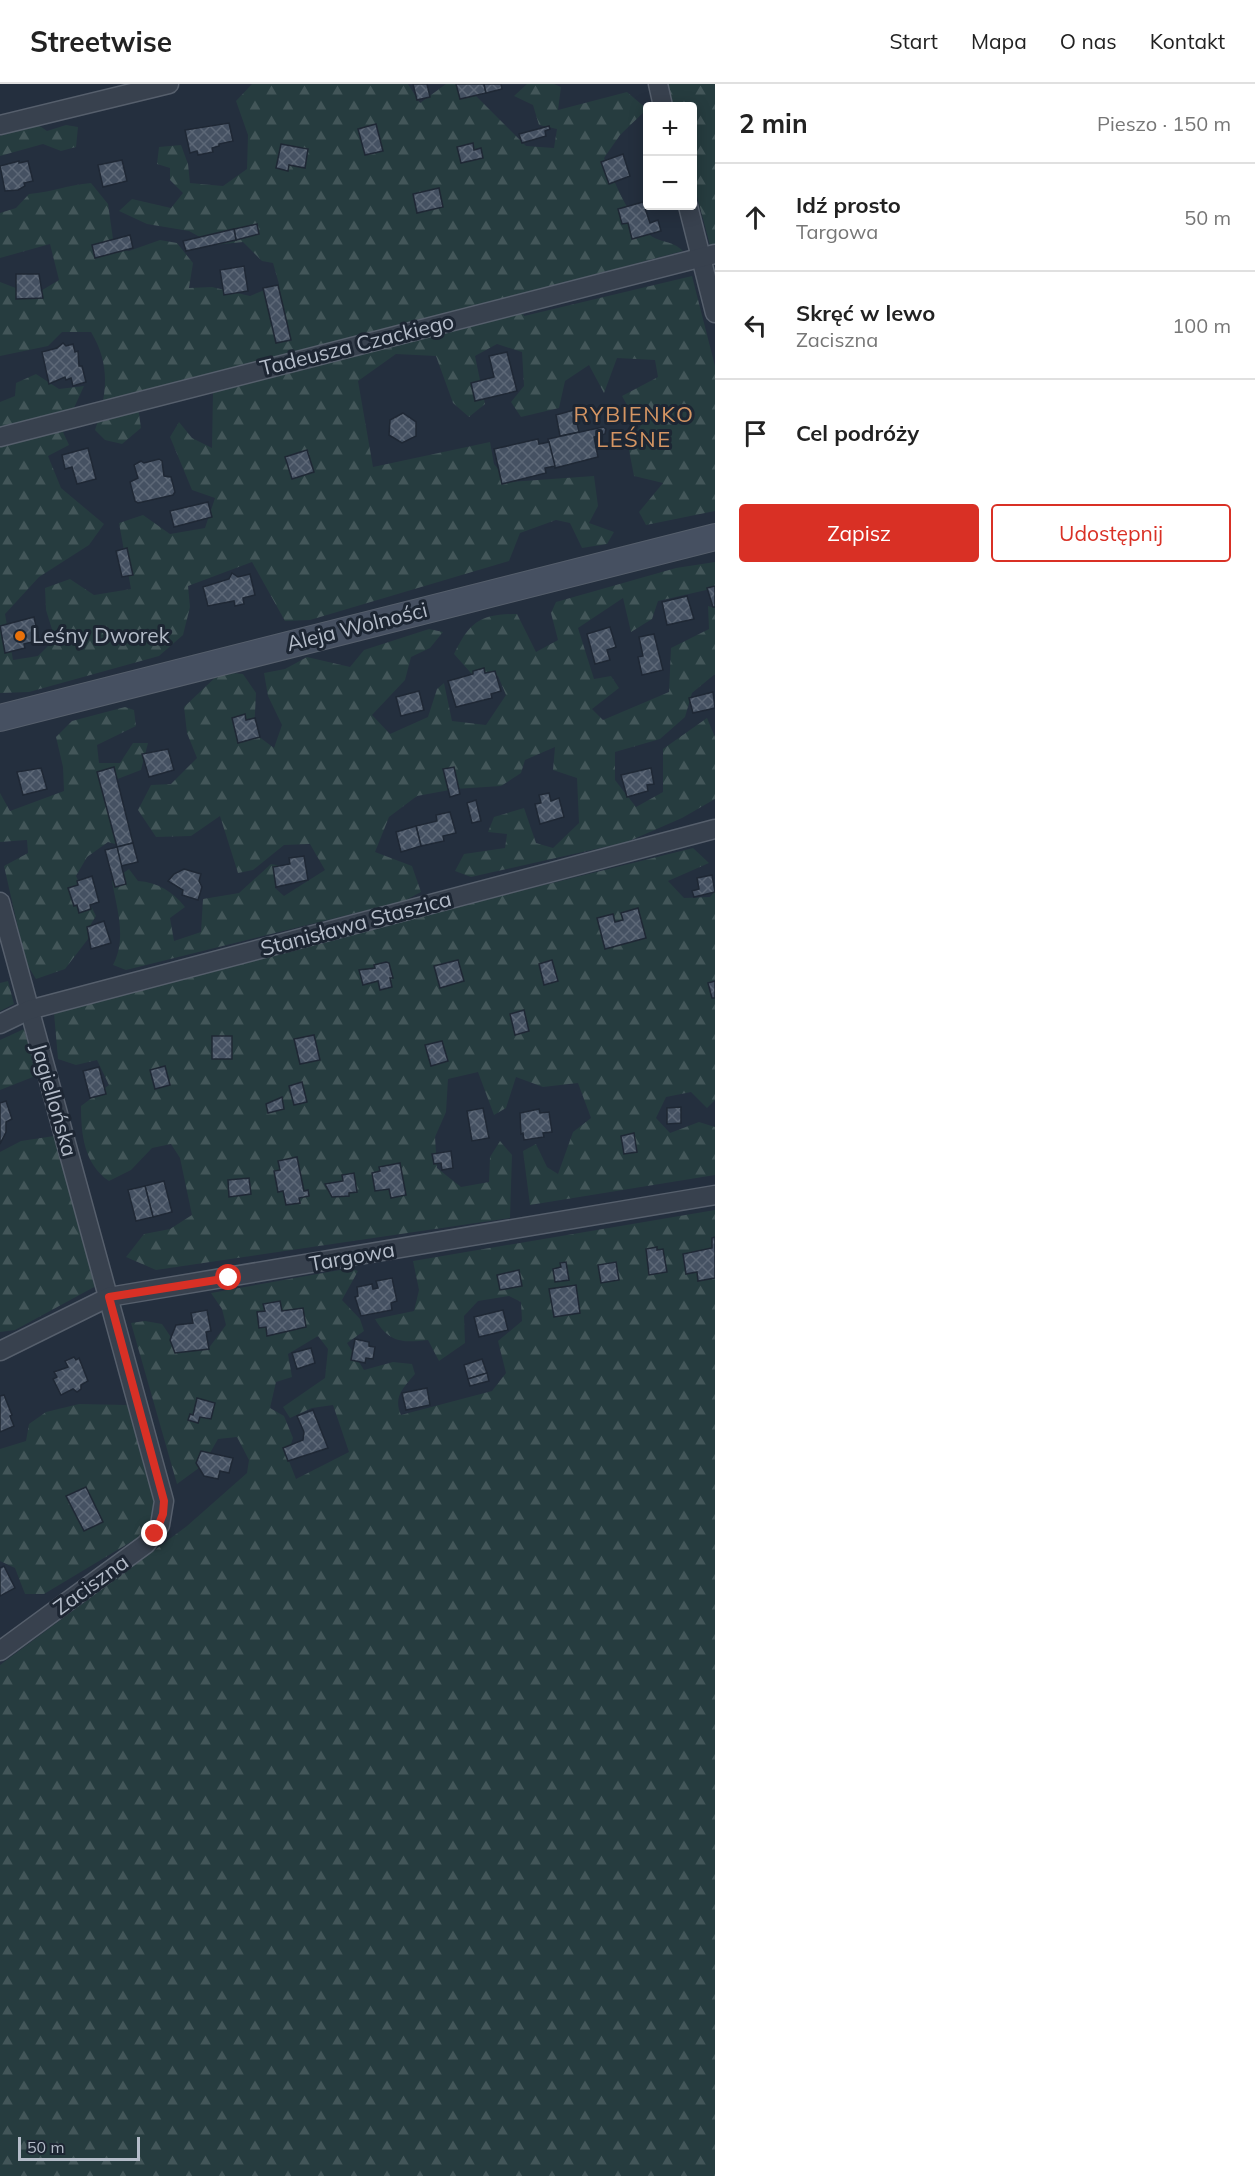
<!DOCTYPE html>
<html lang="pl">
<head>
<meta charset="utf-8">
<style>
	body { margin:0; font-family:Mulish,sans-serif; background:#f6f6f6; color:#222 }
	.controls { position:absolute; right:18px; top:18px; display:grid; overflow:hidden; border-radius:6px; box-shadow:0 3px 15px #0003 }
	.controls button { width:54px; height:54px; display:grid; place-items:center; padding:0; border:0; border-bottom:2px solid #e0e0e0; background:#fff; color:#222; font:30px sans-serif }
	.scale { position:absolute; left:18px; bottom:15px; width:122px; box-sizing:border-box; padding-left:6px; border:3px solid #b4bcc9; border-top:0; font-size:16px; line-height:21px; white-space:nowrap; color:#b4bcc9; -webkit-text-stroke:4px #1d2633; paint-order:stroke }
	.stop { position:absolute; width:18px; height:18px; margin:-14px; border:4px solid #d93025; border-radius:50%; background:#fff }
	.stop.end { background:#d93025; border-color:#fff; box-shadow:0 2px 6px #0008 }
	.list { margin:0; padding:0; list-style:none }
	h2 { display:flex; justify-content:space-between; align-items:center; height:78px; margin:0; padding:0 24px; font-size:26px }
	h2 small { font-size:20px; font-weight:400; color:#767676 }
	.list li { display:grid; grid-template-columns:39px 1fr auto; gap:18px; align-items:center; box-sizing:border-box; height:108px; padding:0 24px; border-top:2px solid #e0e0e0 }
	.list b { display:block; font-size:22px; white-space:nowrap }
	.list p { margin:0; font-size:20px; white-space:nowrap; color:#767676 }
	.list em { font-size:20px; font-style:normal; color:#767676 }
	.actions { display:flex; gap:12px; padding:18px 24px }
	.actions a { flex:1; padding:14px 0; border:2px solid #d93025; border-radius:6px; text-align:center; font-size:21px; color:#d93025 }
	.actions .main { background:#d93025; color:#fff }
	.icon { flex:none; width:33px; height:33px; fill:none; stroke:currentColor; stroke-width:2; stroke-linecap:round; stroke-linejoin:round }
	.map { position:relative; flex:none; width:715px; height:2092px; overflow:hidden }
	header { display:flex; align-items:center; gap:36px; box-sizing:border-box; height:84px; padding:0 30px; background:#fff; border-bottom:2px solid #e0e0e0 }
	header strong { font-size:28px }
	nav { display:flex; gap:33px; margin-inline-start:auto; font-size:21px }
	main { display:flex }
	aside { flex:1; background:#fff }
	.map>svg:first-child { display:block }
	.forest { fill:url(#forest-firs); fill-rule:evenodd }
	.building { fill:url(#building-cross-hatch); stroke:#1f2835; stroke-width:1.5 }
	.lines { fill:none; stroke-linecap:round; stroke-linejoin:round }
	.street-casing { stroke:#565f6c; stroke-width:21 }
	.secondary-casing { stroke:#565f6c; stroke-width:28 }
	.street { stroke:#38414e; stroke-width:18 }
	.secondary { stroke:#465061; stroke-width:26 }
	.route { stroke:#d93025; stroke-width:8 }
	.food-dot { fill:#e8710a; stroke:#1d2633; stroke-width:2 }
	.labels { text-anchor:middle; stroke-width:6; stroke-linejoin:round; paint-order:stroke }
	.street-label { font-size:21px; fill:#b4bcc9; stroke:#1d2633 }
	.poi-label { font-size:21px; fill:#b4bcc9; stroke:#1d2633; text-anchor:start }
	.neighbourhood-label { font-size:22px; letter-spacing:1.5px; fill:#d59563; stroke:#1d2633 }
</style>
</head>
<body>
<header>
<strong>Streetwise</strong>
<nav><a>Start</a><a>Mapa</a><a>O nas</a><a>Kontakt</a></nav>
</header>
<main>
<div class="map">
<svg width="715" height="2092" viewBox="0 0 715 2092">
	<defs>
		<pattern id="forest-firs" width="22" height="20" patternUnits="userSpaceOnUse" patternTransform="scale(1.5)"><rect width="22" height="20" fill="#263c3f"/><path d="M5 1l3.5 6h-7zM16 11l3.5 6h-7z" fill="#435659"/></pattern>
		<pattern id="building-cross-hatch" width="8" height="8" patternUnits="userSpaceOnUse" patternTransform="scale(1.5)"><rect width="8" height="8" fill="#455162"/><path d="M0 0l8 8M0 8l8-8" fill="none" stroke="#5d6877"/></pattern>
	</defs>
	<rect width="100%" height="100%" fill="#242f3e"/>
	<g class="forest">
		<path d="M252 0H408L420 19 446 0H458L463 14 476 12 526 62 554 64 557 45 539 41 533 21 514 12 527 0H554L561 3 558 26 627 8 647 25 620 51 604 74C616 100 627 132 650 151 660 159 672 156 683 167L517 211 524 232 692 192 715 282V427L646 441 639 428 663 399 634 392 628 361 645 335 632 330 622 312 658 293 655 276 617 274 604 309 589 281 565 297 559 324 521 333 511 318 524 302 522 268 497 260 475 272 485 320 469 333 453 319 436 272 396 270 358 297 373 383 490 358 494 380 509 398 594 392 598 422 589 439 614 448 607 460 582 464 570 439 556 436 520 449 509 477 310 536 285 537 252 478 188 502 190 523 183 551 159 572 29 608 0 609V318L15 312 16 299 36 290 59 305 84 302 63 348 69 361 48 372 61 404 104 440 89 461 39 493 5 530 13 576 38 572 55 555 46 526 45 504 70 495 94 511 131 505 119 439 143 431 170 450 205 444 215 414 192 406 170 353 179 338 192 354 212 364 213 307 136 309 141 344 122 360 105 356 95 346C107 311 111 281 91 248H62L48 262 0 272V198L34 211 59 196 50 160 0 174V129L16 124 29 110C52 108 68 101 91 99L108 120 114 162 129 167 160 156 177 159 193 179 189 204 212 203 250 212 279 200 273 179 262 177 243 158 214 161 189 147 147 140 119 127 132 115 171 124 183 109 170 96V84L157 80 159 63 181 61 188 80 190 99 223 102 247 85 248 51 236 17Z"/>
		<path d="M665 0H715V180L693 97 692 22H671Z"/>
		<path d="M37 40 47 47 66 41 78 43 76 63 61 67 43 60 0 72V52Z"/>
		<path d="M715 478V504L658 517 652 535 631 548 623 514 578 544 594 595 611 592 619 604 592 625 603 636 669 608 671 564 709 545 708 522 715 524V590L692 609 685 633 660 655 615 668V696L636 723 663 708V665L707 634 715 653V715L682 734 627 758 471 793 455 787 464 770 505 764 507 750 488 748 494 733 524 724 536 759 553 764 579 739 577 694 553 686 555 663 525 676 521 689 501 702 455 705 417 712 389 733 375 768 412 782 421 808 404 817 126 886 113 881C127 854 117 826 112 797L129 785 138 797C158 798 173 808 185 823L170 834 174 857 201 848 203 815 239 809 271 780 286 783 275 804 284 812 325 786 310 760 284 761 253 786 238 789 220 732 191 752 156 753 138 726 151 701 171 700 197 674 187 649 184 623 221 588 243 590 256 609 254 649 274 664 282 641 268 612 264 589 285 585 307 573 350 583 364 566 429 545 443 548 430 564 411 573 405 596 372 631 390 650 428 633 437 605 444 599 452 637 486 641 506 611 498 592 478 597 454 570C470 537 481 530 517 530L536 568 558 556 551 529 556 518 676 484Z"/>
		<path d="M125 623 134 626 136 642 97 661 99 679H120L133 659H148L141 686 107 699 133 755 122 762 108 758 87 773 76 792 96 832 91 840 88 855 65 885 36 895 26 879 4 782 28 769 27 756 0 758V697V709L10 727 64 707 63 683 56 653 72 637Z"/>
		<path d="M693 764 709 779 668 797 684 814 710 813 715 807V1016L707 1024 691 1008 666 1013 656 1034 670 1049 699 1038 715 1043V1091L530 1121 523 1067 536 1060 547 1083 558 1090 573 1048 591 1034 578 999 543 1003 516 993 506 1024 494 1031 478 988 448 995 446 1028 435 1053 437 1084 461 1103 489 1098 490 1073 500 1057 512 1071 510 1134 156 1186 126 1173 144 1150 170 1145 192 1131 180 1074 171 1060 152 1064 131 1086 109 1097C84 1080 81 1050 81 1022L109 1001 97 976 76 981 58 975 54 929 423 831Z"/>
		<path d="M8 897 14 920 0 927V899Z"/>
		<path d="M24 945 38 991 0 1006V956Z"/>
		<path d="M54 1052 96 1202 15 1246 0 1248V1068L21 1057Z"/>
		<path d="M715 1126V2092H0V1581L187 1442 247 1389 249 1376 237 1353 218 1355 203 1381 177 1400 131 1239 145 1237 162 1240 177 1262 208 1265 226 1241 222 1225 211 1209 351 1184 358 1187 342 1216 360 1235 364 1247 347 1259 364 1286 393 1278 412 1280 415 1290C403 1304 393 1313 401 1331L492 1307 506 1289 498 1257 522 1237 521 1218 509 1212 478 1217 464 1232 465 1259 439 1277 428 1256C403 1259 389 1259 375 1235L414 1227 419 1206 413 1177ZM318 1252 328 1265 325 1294 283 1323 290 1334 312 1324 333 1321 349 1368 296 1395 287 1372 293 1354 284 1332 270 1324 276 1298 292 1293 288 1270Z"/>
		<path d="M79 1320 128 1321 160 1433 144 1450 44 1510H25L15 1484 0 1477V1365L26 1357 29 1340 46 1328Z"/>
	</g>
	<g class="building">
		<path d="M413 0H427L430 13 417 16Z"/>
		<path d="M456 0H484L486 9 460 15Z"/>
		<path d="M484 0H501L502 5 486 9Z"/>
		<path d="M229 39 233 57 219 60V62L212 64 213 68 198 71 197 67 190 69 185 46Z"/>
		<path d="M376 40 383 67 365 71 358 45Z"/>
		<path d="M549 42 550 45 545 47 546 52 522 59 519 50Z"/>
		<path d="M473 59 474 66 481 64 483 74 461 79 457 63Z"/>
		<path d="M281 60 308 65 305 84 289 81 288 87 276 84Z"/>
		<path d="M623 70 630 92 609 100 601 78Z"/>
		<path d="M122 76 127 97 103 103 98 81Z"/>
		<path d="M19 77V79L28 77 33 97 24 99 25 102 18 106 5 107 0 82Z"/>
		<path d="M439 104 443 123 417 129 413 110Z"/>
		<path d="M643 118 650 139 658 136 661 147 632 155 628 139 622 140 618 125Z"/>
		<path d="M257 140 259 150 236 156 234 145Z"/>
		<path d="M234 145 236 156 186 167 183 157Z"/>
		<path d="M130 151 133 164 95 174 92 161Z"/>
		<path d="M244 182 248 207 224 211 220 186Z"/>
		<path d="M16 190H39L43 214 16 215Z"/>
		<path d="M278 201 291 256 276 259 263 204Z"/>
		<path d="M63 259 66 262 73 260 75 268 78 267 79 282H82L86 298 73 302 71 294 66 296 65 293 49 300 42 268 57 264Z"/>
		<path d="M507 268 517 307 475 317 471 299 494 293 489 272Z"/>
		<path d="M574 326 579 348 560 352 556 331Z"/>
		<path d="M403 329 416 338V352L402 359 389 351 390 336Z"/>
		<path d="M603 343 606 345 605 350 594 353 598 373 555 384 548 355Z"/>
		<path d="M538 355 539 360 549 358 555 382 545 384 546 389 502 400 494 365Z"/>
		<path d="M88 364 96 395 77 400 72 383 65 385 62 371Z"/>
		<path d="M307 366 314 388 292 395 285 373Z"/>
		<path d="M159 375 162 377 164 392 171 393 175 408 173 411 138 419 135 417 130 398 138 394 134 381 141 377 144 379Z"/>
		<path d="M208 418 212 433 174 443 170 427Z"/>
		<path d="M127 464 133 491 122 493 116 467Z"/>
		<path d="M232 489 238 493 250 490 255 511 243 514 244 520 235 522 234 517 208 522 203 503 229 495Z"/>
		<path d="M715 502V523H713L707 504Z"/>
		<path d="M687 512 694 535 667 541 662 518Z"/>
		<path d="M34 533 39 556 24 560 25 564 5 569 0 542Z"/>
		<path d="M610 543 616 563 607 566 610 576 595 580 587 550Z"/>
		<path d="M654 550 663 586 642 591 638 573 643 572 639 553Z"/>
		<path d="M484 584 485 589 495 587 501 607 491 610 492 614 456 623 448 597 473 590V587Z"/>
		<path d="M419 607 424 626 401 632 396 613Z"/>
		<path d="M713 608 715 624 693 629 689 614Z"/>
		<path d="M245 630 246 636 255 634 260 653 238 659 232 634Z"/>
		<path d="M168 665 174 686 149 693 142 670Z"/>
		<path d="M114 683 133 759 117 763 97 688Z"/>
		<path d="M454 683 460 710 450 713 443 685Z"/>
		<path d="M41 684 47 705 23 711 17 688Z"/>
		<path d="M651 684 654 700 647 701 648 707 627 713 621 691Z"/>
		<path d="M549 709 551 717 559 714 564 733 540 740 535 720 541 719 539 711Z"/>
		<path d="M476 716 481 737 472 739 467 719Z"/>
		<path d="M450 728 456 749 443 752 444 757 421 762 416 742 437 737 436 731Z"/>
		<path d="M416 742 421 762 401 768 396 748Z"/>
		<path d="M133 759 138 778 121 782 117 763Z"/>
		<path d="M117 763 126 800 115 803 105 766Z"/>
		<path d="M304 772 308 796 276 803 273 783 290 780 289 774Z"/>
		<path d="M184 785 201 790 199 797 202 803 198 816 182 811 183 806 168 797 174 790Z"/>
		<path d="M712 791 715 808 694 813 692 807 699 805 697 794Z"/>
		<path d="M92 792 99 818 90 821 91 825 79 829 77 821 74 822 68 804 78 801 77 797Z"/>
		<path d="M638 824 646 854 605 865 597 834 613 830 615 838 623 836 621 829Z"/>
		<path d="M104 837 111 859 91 865 87 843Z"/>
		<path d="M458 876 464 897 440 904 434 882Z"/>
		<path d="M552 876 558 897 544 901 539 880Z"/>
		<path d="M386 878 389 879 393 894H390L392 903 380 906 378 897 363 901 359 886 375 884 374 881Z"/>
		<path d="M715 897V914H712L708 899Z"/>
		<path d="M524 926 529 947 515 951 510 930Z"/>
		<path d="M314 951 320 976 300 980 294 955Z"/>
		<rect x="212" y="952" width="20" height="23"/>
		<path d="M442 957 448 977 431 982 425 961Z"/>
		<path d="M165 982 170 1001 155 1005 150 986Z"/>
		<path d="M99 983 106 1010 90 1014 83 987Z"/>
		<path d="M302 998 307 1018 294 1021 289 1002Z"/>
		<path d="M282 1013 284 1025 268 1029 266 1020Z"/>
		<path d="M6 1017 12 1035 6 1038V1048L0 1060V1019Z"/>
		<path d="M681 1023V1039L667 1040V1024Z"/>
		<path d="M483 1024 489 1054 472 1057 467 1027Z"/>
		<path d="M539 1025 540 1029 549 1028 552 1048 543 1049 544 1053 524 1056 523 1049 521 1050 520 1029Z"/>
		<path d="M634 1049 637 1068 624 1070 621 1052Z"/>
		<path d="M451 1067 453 1084 442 1086 441 1079 434 1080 432 1070Z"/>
		<path d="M297 1073 304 1107 308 1106 309 1112 299 1114 300 1119 286 1121 283 1107 278 1108 274 1087 280 1086 278 1077Z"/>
		<path d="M400 1079 406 1111 391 1114 389 1105 375 1107 372 1089 380 1087 379 1083Z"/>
		<path d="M354 1089 357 1108 349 1109V1112L332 1113 325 1100 343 1097 342 1091Z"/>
		<path d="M249 1094 251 1110 229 1113 228 1096Z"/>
		<path d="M164 1097 172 1128 153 1133 145 1102Z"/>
		<path d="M145 1102 153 1133 136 1137 128 1106Z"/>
		<path d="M715 1153V1194L698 1197 697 1188 686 1190 683 1170 712 1164V1154Z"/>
		<path d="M657 1163V1166L663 1165 667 1188 649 1191 646 1165Z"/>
		<path d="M566 1178 569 1196 555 1198 553 1185 561 1183 560 1179Z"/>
		<path d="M616 1178 619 1196 601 1199 598 1181Z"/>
		<path d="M519 1186 522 1202 500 1206 497 1191Z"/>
		<path d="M392 1194 397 1217 391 1219 392 1226 361 1232 355 1213 358 1212 357 1203 372 1200 373 1205 378 1204 376 1197Z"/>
		<path d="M576 1201 580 1229 554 1233 549 1205Z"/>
		<path d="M280 1217 282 1227 303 1224 306 1243 267 1252 266 1243 259 1244 257 1228 265 1227 263 1220Z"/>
		<path d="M207 1226 211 1247 206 1248 209 1265 175 1269 170 1256 176 1241 193 1239 191 1229Z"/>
		<path d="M503 1226 508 1246 479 1253 474 1233Z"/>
		<path d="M355 1255 369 1258V1262L375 1263 373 1275 366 1274 365 1279 351 1276Z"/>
		<path d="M311 1264 315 1279 297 1285 292 1269Z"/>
		<path d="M74 1273 76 1276 79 1274 88 1297 81 1301V1305L77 1308 73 1305 61 1311 53 1295 57 1293 54 1288 68 1283 65 1277Z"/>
		<path d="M482 1275 487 1289 468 1295 464 1281Z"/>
		<path d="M487 1289 489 1297 470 1302 468 1295Z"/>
		<path d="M427 1304 430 1321 406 1326 402 1309Z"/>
		<path d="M4 1311 12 1331 10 1332 14 1342 0 1348V1312Z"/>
		<path d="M197 1314 215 1319 211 1335 200 1333 198 1339 188 1336 190 1330 193 1331Z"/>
		<path d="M313 1326 328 1364 288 1377 283 1364 303 1356 304 1348 297 1332Z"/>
		<path d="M201 1367 233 1374 229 1389 220 1387 218 1395 204 1392 196 1379Z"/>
		<path d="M86 1403 103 1438 84 1447 66 1412Z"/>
		<path d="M4 1482 15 1504 0 1512V1484Z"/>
	</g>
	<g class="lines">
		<defs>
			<g id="street">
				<path d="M658 0 663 22"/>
				<path d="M0 41 169 0"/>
				<path d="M688 122 715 229"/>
				<path d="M0 353 715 170"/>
				<path d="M0 818 164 1417 160 1441 146 1460 0 1567"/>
				<path d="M0 940 29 926 715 745"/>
				<path d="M0 1267 109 1213 715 1111"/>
			</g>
			<path id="secondary" d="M0 634 715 453"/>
		</defs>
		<use href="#street" class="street-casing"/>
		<use href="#secondary" class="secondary-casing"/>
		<use href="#street" class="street"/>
		<use href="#secondary" class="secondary"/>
	</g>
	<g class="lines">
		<path class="route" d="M155 1450 163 1430 164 1417 109 1213 229 1194"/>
	</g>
	<circle class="food-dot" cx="20" cy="552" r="6"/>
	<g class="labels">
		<g class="street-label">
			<text transform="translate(357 261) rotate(-14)" y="7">Tadeusza Czackiego</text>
			<text transform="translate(357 543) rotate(-14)" y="7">Aleja Wolności</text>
			<text transform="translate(356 840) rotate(-15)" y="7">Stanisława Staszica</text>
			<text transform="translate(54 1016) rotate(74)" y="7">Jagiellońska</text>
			<text transform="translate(352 1173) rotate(-10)" y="7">Targowa</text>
			<text transform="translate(91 1501) rotate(-36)" y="7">Zaciszna</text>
		</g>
		<g class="poi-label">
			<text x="32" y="559">Leśny Dworek</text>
		</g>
		<g class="neighbourhood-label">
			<text x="634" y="338">RYBIENKO<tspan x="634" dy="25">LEŚNE</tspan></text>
		</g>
	</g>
</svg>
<div class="controls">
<button>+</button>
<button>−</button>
</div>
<div class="scale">50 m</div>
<div class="stop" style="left:229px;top:1194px"></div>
<div class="stop end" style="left:155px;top:1450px"></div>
</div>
<aside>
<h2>2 min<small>Pieszo · 150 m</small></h2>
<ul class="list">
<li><svg class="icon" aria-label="ahead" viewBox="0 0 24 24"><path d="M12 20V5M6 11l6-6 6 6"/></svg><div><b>Idź prosto</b><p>Targowa</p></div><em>50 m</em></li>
<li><svg class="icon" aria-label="left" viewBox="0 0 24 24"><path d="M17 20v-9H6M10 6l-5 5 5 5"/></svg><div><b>Skręć w lewo</b><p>Zaciszna</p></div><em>100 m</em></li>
<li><svg class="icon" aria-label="arrive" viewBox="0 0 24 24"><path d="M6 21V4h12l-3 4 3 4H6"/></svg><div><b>Cel podróży</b></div></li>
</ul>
<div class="actions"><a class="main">Zapisz</a><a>Udostępnij</a></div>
</aside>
</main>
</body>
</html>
